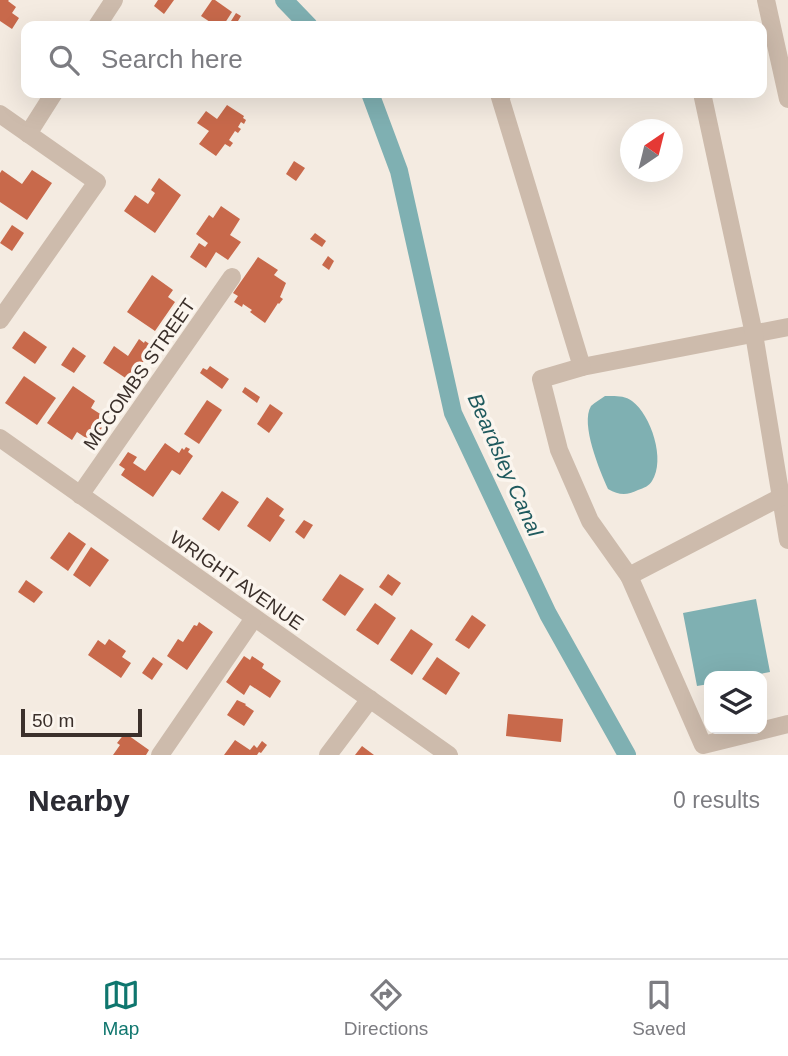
<!DOCTYPE html>
<html lang="en">
<head>
<meta charset="utf-8">
<style>
	body { margin:0; font-family:Arial,sans-serif; background:#f2f2f3; color:#2b2b33 }
	.controls { position:absolute; right:21px; bottom:21px; display:grid; overflow:hidden; border-radius:14px; box-shadow:0 7px 28px #0002 }
	.controls button { width:63px; height:63px; display:grid; place-items:center; padding:0; border:0; border-bottom:2px solid #e1e1e2; background:#fff; color:#2b2b33; font:35px sans-serif }
	.compass { position:absolute; left:620px; top:119px; width:63px; height:63px; border-radius:50%; background:#fff; box-shadow:0 7px 28px #0002; rotate:35deg }
	.scale { position:absolute; left:21px; bottom:18px; width:121px; box-sizing:border-box; padding-left:7px; border:4px solid #3b302b; border-top:0; font-size:19px; line-height:24px; white-space:nowrap; color:#3b302b; -webkit-text-stroke:5px #fbf5ee; paint-order:stroke }
	.list { margin:0; padding:0; list-style:none }
	h2 { display:flex; justify-content:space-between; align-items:center; height:91px; margin:0; padding:0 28px; font-size:30px }
	h2 small { font-size:23px; font-weight:400; color:#7c7c81 }
	.icon { flex:none; width:38px; height:38px; fill:none; stroke:currentColor; stroke-width:2; stroke-linecap:round; stroke-linejoin:round }
	.map { position:relative; flex:none; width:788px; height:755px; overflow:hidden }
	.search { position:absolute; background:#fff; box-shadow:0 7px 28px #0002; left:21px; right:21px; top:21px; height:77px; display:flex; align-items:center; gap:18px; box-sizing:border-box; padding:0 24px; border-radius:14px; color:#7c7c81; font-size:26px }
	.sheet { height:203px; background:#fff }
	nav { display:flex; justify-content:space-around; align-items:center; box-sizing:border-box; height:98px; border-top:2px solid #e1e1e2; background:#fff; font-size:19px; color:#7c7c81 }
	nav a { display:grid; justify-items:center; gap:4px }
	nav .on { color:#0f766e }
	.map>svg:first-child { display:block }
	.water { fill:#7fb0b2 }
	.lines { fill:none; stroke-linecap:round; stroke-linejoin:round }
	.canal { stroke:#7fb0b2; stroke-width:18 }
	.building { fill:#c8694b }
	.minor { stroke:#cdbbac; stroke-width:18 }
	.labels { text-anchor:middle; stroke-width:7; stroke-linejoin:round; paint-order:stroke }
	.street-label { font-size:19px; fill:#3b302b; stroke:#fbf5ee }
	.water-label { font-size:21px; font-style:italic; fill:#1f5a5e; stroke:#fbf5ee }
</style>
</head>
<body>
<div class="map">
<svg width="788" height="755" viewBox="0 0 788 755">
	<rect width="100%" height="100%" fill="#f4ebe1"/>
	<g class="water">
		<path d="M605 396C614 396 624 395 632 401 651 415 666 460 652 481 649 486 644 488 638 490 626 496 619 495 608 489 600 471 580 424 591 406 595 402 601 399 605 396Z"/>
		<path d="M756 599 770 672 750 676H709V684L697 686 683 613Z"/>
	</g>
	<g class="lines">
		<g class="canal">
			<path d="M284 0 309 26"/>
			<path d="M370 93 399 171 453 413 548 614 627 755"/>
		</g>
	</g>
	<g class="building">
		<path d="M0 0H9L8 1 16 7 12 13 19 18 12 29 0 21Z"/>
		<path d="M158 0H174L164 14 154 6Z"/>
		<path d="M212 0H215L232 12 223 26H216L201 16Z"/>
		<path d="M236 13 241 16 238 21 246 26H235L236 25 231 21Z"/>
		<path d="M227 105 244 116 243 118 246 120 244 124 241 122 238 127 241 129 238 133 235 131 229 140 233 143 230 147 225 144 216 156 199 144 209 131 197 123 206 111 217 119Z"/>
		<path d="M294 161 305 168 296 181 286 174Z"/>
		<path d="M2 170 22 184 32 170 52 183 27 220 0 202V173Z"/>
		<path d="M159 178 181 195 155 233 124 211 135 195 148 204 155 193 151 190Z"/>
		<path d="M221 206 240 219 230 235 241 242 228 260 216 252 206 268 190 257 199 243 205 247 208 243 196 234 209 215 213 218Z"/>
		<path d="M12 225 24 233 12 251 0 243Z"/>
		<path d="M315 233 326 241 322 247 310 239Z"/>
		<path d="M328 256 334 261 329 270 322 265Z"/>
		<path d="M258 257 278 270 274 275 286 283 280 297 283 299 279 304 278 303 265 323 250 312 252 310 243 304 242 307 234 302 238 296 233 293Z"/>
		<path d="M152 275 173 290 168 297 175 302 155 331 127 312Z"/>
		<path d="M24 331 47 347 35 364 12 348Z"/>
		<path d="M139 339 144 343 145 341 151 345 150 347 152 349 130 381 103 363 114 346 128 356Z"/>
		<path d="M73 347 86 356 74 373 61 365Z"/>
		<path d="M210 366 229 379 222 389 200 373 203 368 207 370Z"/>
		<path d="M24 376 56 398 37 425 5 403Z"/>
		<path d="M73 386 95 401 91 408 108 419 92 442 77 432 72 440 47 423Z"/>
		<path d="M245 387 260 397 257 403 242 392Z"/>
		<path d="M207 400 222 410 199 444 184 434Z"/>
		<path d="M270 404 283 413 269 433 257 424Z"/>
		<path d="M165 443 179 453 182 448 184 450 186 447 190 449 188 452 193 456 180 475 172 470 153 497 121 475 125 469 119 465 128 452 137 457 133 463 145 471Z"/>
		<path d="M222 491 239 502 219 531 202 519Z"/>
		<path d="M267 497 284 509 279 516 285 520 270 542 247 526Z"/>
		<path d="M304 520 313 525 304 539 295 532Z"/>
		<path d="M69 532 86 544 68 571 50 558Z"/>
		<path d="M91 547 109 560 90 587 73 575Z"/>
		<path d="M340 574 364 589 345 616 322 600Z"/>
		<path d="M388 574 401 583 392 596 379 587Z"/>
		<path d="M26 580 43 592 34 603 18 592Z"/>
		<path d="M375 603 396 618 378 645 356 630Z"/>
		<path d="M472 615 486 625 469 649 455 640Z"/>
		<path d="M199 622 213 632 187 670 167 656 178 639 183 642 194 625 197 626Z"/>
		<path d="M411 629 433 644 412 675 390 660Z"/>
		<path d="M109 639 126 651 122 657 131 663 121 678 88 655 98 640 105 645Z"/>
		<path d="M244 656 250 660 252 656 264 664 262 668 281 681 270 698 250 685 244 695 226 682Z"/>
		<path d="M153 657 163 664 152 680 142 673Z"/>
		<path d="M437 657 460 673 446 695 422 679Z"/>
		<path d="M237 700 246 704 245 705 254 711 244 726 227 715Z"/>
		<path d="M508 714 563 719 561 742 506 736Z"/>
		<path d="M125 733 149 750 146 755H113L120 745 117 743Z"/>
		<path d="M235 740 250 750 254 745 257 748 262 741 267 745 261 753 259 752 257 755H224Z"/>
		<path d="M362 746 374 755H355Z"/>
	</g>
	<g class="lines">
		<g class="minor">
			<path d="M766 0 788 99"/>
			<path d="M97 26 114 0"/>
			<path d="M503 93 499 94 582 367 788 327"/>
			<path d="M702 93 754 334 788 540"/>
			<path d="M0 114 97 182 0 320"/>
			<path d="M28 134 54 93"/>
			<path d="M582 367 541 379 559 450 590 521 629 576 781 497"/>
			<path d="M0 438 449 755"/>
			<path d="M80 495 232 277"/>
			<path d="M629 576 703 745 788 724"/>
			<path d="M160 755 254 618"/>
			<path d="M328 755 370 699"/>
		</g>
	</g>
	<g class="labels">
		<g class="street-label">
			<text transform="translate(139 374) rotate(-55)" y="7">MCCOMBS STREET</text>
			<text transform="translate(237 580) rotate(35)" y="7">WRIGHT AVENUE</text>
		</g>
		<g class="water-label">
			<text transform="translate(505 465) rotate(66)" y="7">Beardsley Canal</text>
		</g>
	</g>
</svg>
<div class="controls">
<button><svg class="icon" aria-label="layers" viewBox="0 0 24 24"><path d="M12 4l9 5-9 5-9-5zM3 14l9 5 9-5"/></svg></button>
</div>
<svg class="compass" viewBox="-18 -18 36 36"><path d="M0-13l5 13h-10z" fill="#e53935"/><path d="M0 13l5-13h-10z" fill="#7c7c81"/></svg>
<div class="scale">50 m</div>
<div class="search"><svg class="icon" aria-label="search" viewBox="0 0 24 24"><circle cx="10" cy="10" r="6"/><path d="M15 15l6 6"/></svg>Search here</div>
</div>
<section class="sheet">
<h2>Nearby<small>0 results</small></h2>
<ul class="list">
</ul>
</section>
<nav>
<a class="on"><svg class="icon" aria-label="map" viewBox="0 0 24 24"><path d="M3 6l6-2 6 2 6-2v14l-6 2-6-2-6 2zM9 4v14M15 6v14"/></svg>Map</a>
<a><svg class="icon" aria-label="directions" viewBox="0 0 24 24"><path d="M12 3l9 9-9 9-9-9zM9 14v-3h6M13 9l2 2-2 2"/></svg>Directions</a>
<a><svg class="icon" aria-label="saved" viewBox="0 0 24 24"><path d="M7 4h10v16l-5-4-5 4z"/></svg>Saved</a>
</nav>
</body>
</html>
